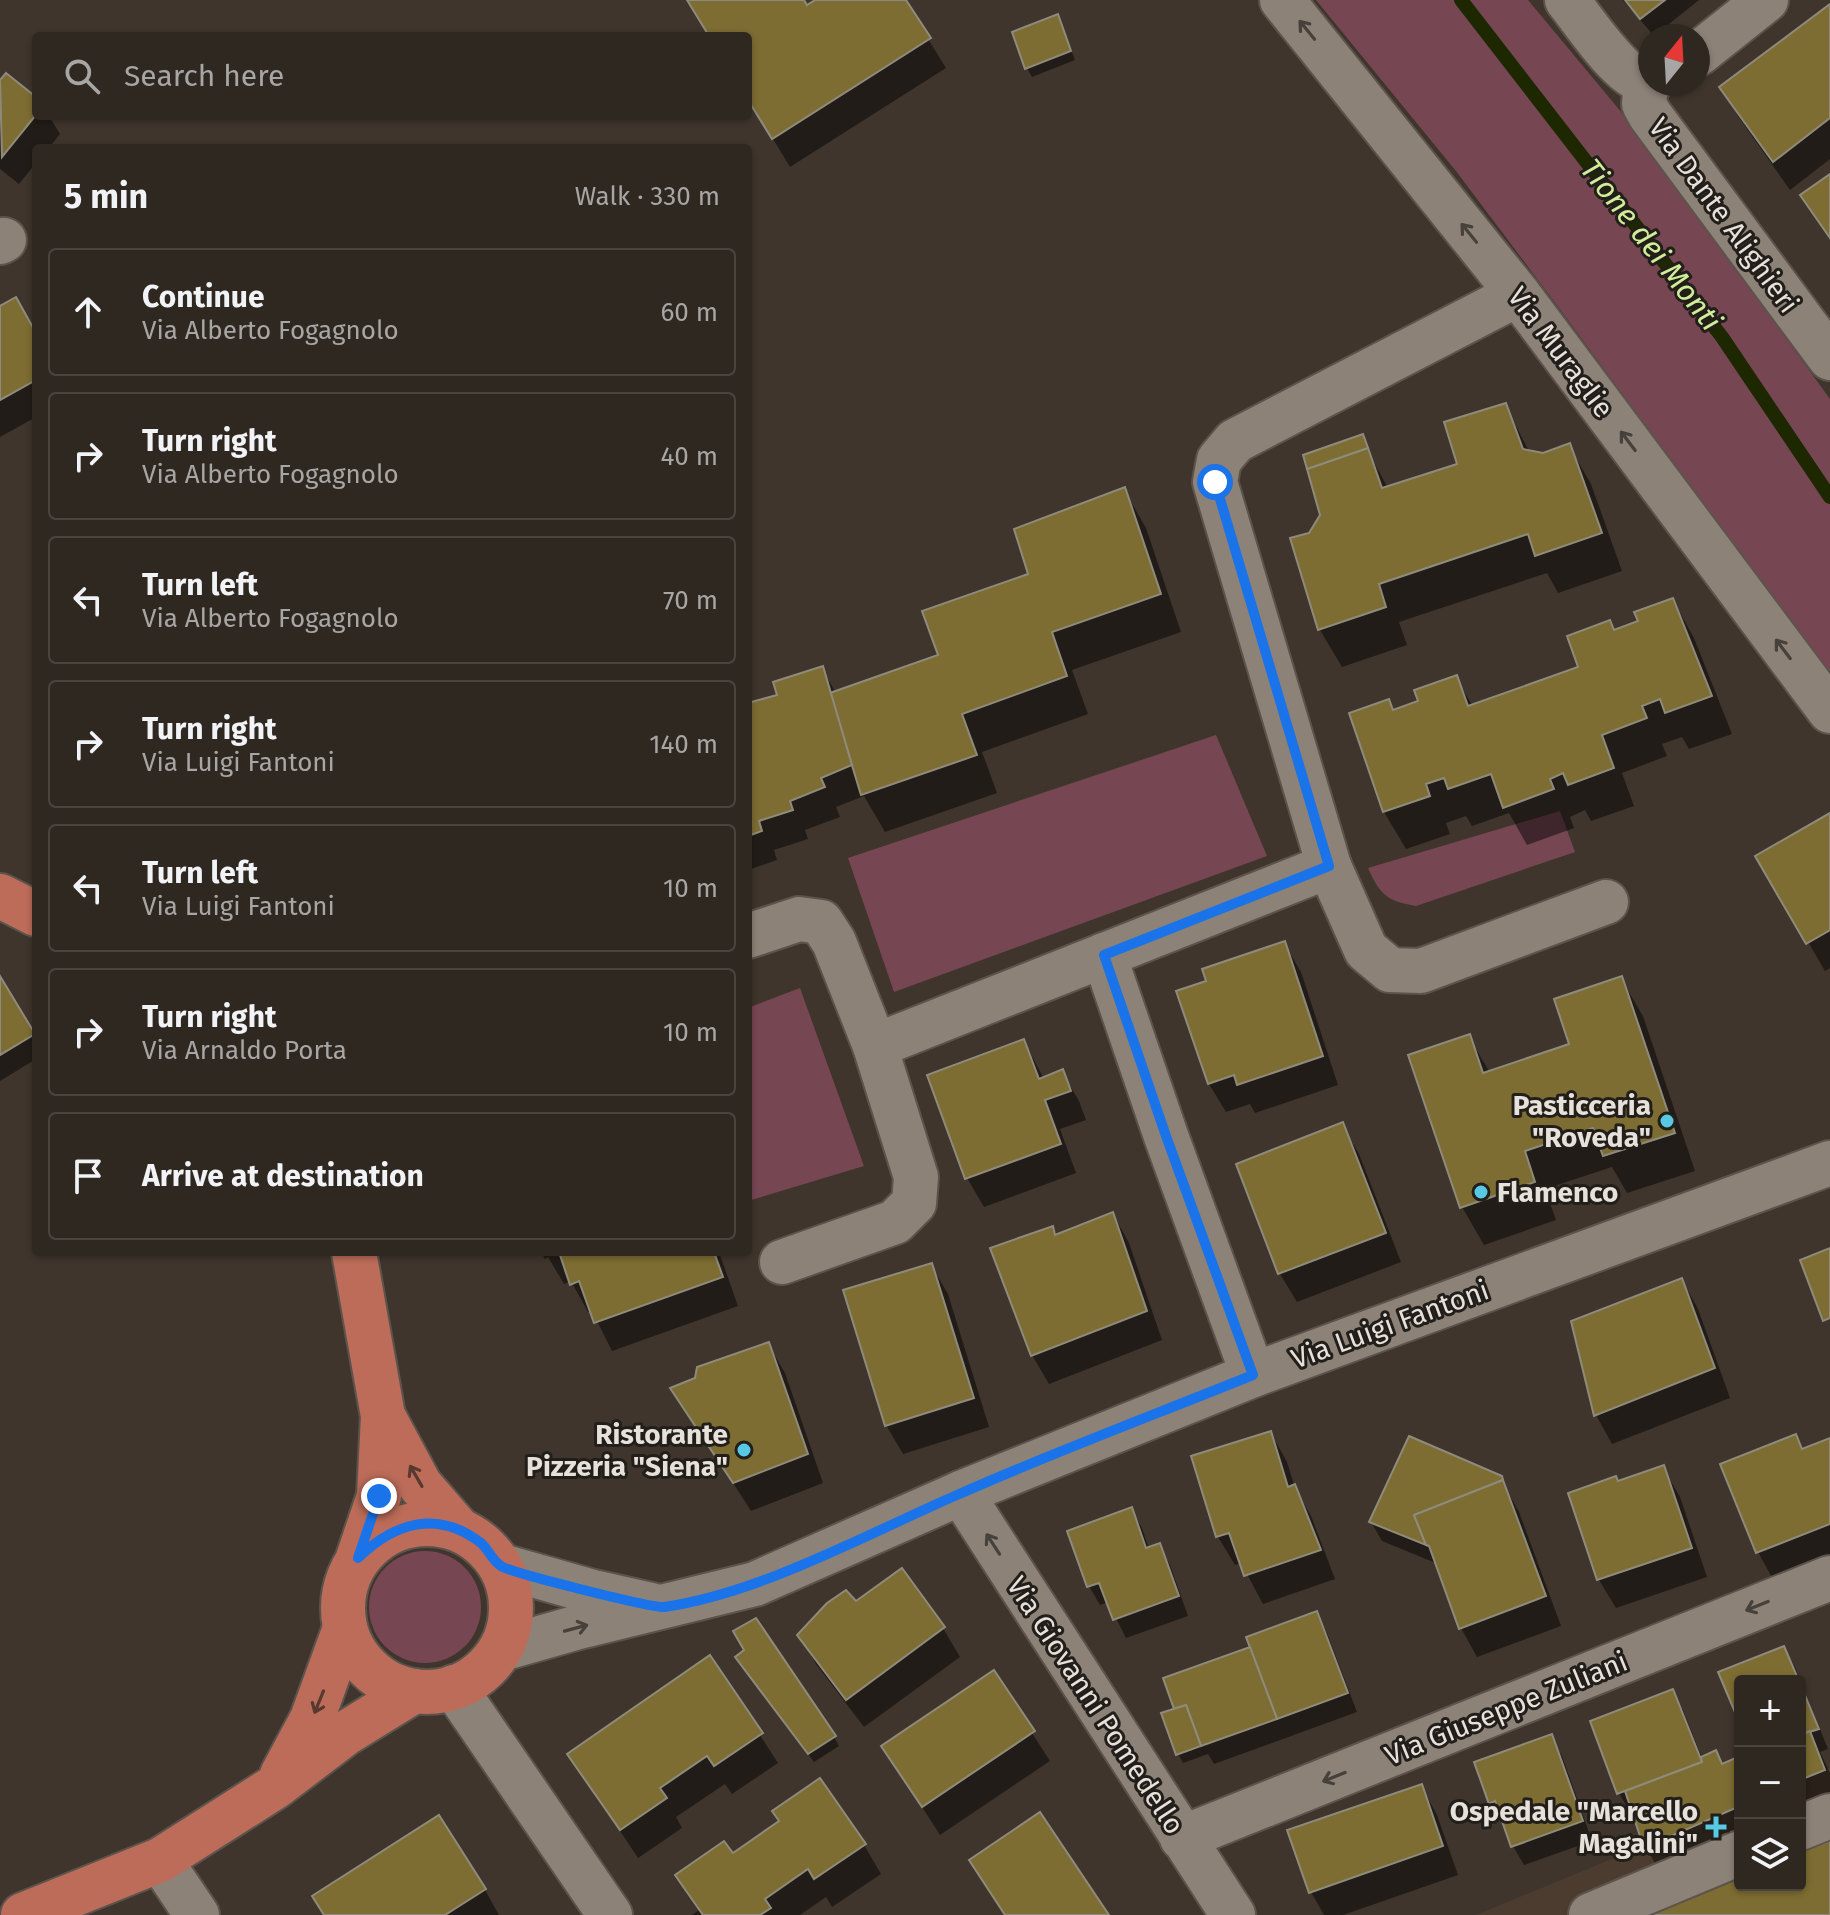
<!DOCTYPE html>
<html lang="en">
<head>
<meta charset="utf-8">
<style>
	body { margin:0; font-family:"Fira Sans",sans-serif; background:#37302a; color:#f1f3f6 }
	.controls { position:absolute; right:24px; bottom:24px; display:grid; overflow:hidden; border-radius:8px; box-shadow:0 2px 6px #0004 }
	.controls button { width:72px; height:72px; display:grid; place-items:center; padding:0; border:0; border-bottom:2px solid #4a443f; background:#2f2821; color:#f1f3f6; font:40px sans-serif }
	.compass { position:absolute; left:1638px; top:24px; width:72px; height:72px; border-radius:50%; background:#2f2821; box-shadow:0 2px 6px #0004; rotate:18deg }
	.stop { position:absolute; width:24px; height:24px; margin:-18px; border:6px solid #1a73e8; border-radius:50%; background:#fff }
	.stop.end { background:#1a73e8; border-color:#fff; box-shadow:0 2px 8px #0008 }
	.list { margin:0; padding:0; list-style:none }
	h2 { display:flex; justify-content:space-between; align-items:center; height:104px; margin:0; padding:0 32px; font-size:34px }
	h2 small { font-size:26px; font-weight:400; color:#a7a6a5 }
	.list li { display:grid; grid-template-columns:52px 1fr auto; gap:24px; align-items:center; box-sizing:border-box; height:128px; margin:0 16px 16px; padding:0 16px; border:2px solid #4a443f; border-radius:8px }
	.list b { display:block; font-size:30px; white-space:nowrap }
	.list p { margin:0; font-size:26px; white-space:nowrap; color:#a7a6a5 }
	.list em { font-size:26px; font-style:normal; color:#a7a6a5 }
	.icon { flex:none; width:44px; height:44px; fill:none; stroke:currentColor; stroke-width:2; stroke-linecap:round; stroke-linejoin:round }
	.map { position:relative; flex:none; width:1830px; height:1915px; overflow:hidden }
	.search { position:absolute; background:#2f2821; box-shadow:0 2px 6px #0004; left:32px; top:32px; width:720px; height:88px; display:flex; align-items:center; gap:20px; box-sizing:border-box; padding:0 28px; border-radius:8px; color:#a7a6a5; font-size:30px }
	.panel { position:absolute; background:#2f2821; box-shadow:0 2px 6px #0004; left:32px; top:144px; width:720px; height:1112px; border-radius:8px }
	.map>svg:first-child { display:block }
	.built { fill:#4c3c2f }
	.green { fill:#774653 }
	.shadow { fill:#0007 }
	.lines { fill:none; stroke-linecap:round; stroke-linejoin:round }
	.stream { stroke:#1d2800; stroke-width:14 }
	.building { fill:#7d6d32; stroke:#8e8b7d; stroke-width:2 }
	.minor-casing { stroke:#5c544c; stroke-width:48 }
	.major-casing { stroke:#5c544c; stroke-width:48 }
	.minor { stroke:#8d8278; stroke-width:44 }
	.major { stroke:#bc6c59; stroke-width:44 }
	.oneway { stroke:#47413b }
	.oneway2 { stroke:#583930 }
	.route { stroke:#1a73e8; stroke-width:10 }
	.poi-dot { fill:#57c9e2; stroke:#221e1a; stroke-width:3 }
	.labels { text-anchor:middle; stroke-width:6; stroke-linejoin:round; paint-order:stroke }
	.street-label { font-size:28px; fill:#e7e1db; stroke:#221e1a }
	.poi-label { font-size:28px; font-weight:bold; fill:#e7e1db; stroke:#221e1a; text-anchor:end }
	.water-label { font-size:30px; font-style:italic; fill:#d1ed9a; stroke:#221e1a }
</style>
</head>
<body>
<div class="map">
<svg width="1830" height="1915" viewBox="0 0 1830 1915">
	<rect width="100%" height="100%" fill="#3f352c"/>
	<path class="built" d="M1830 1768V1915H1476L1740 1806V1885H1800V1780Z"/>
	<g class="green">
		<path d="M1316 0H1528L1627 119 1830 399V677L1565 316 1456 171Z"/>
		<path d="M1216 735 1267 856 894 992 848 858Z"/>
		<path d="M1560 811 1575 852 1416 906C1387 901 1380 895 1368 868Z"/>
		<path d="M800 988 864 1166 748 1201V1008Z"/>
		<circle cx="425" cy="1607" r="56"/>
	</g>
	<g class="shadow">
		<path d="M688 0H802L807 8 818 0H904L946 68 790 167 748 98V36H710Z"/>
		<path d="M1623 0H1699L1654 36Z"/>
		<path d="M1830 6V159L1790 190 1738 116 1722 87Z"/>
		<path d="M1062 25 1075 60 1032 77 1027 68Z"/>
		<path d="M6 76 36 100V116H49L60 134 49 148H36V163L19 184 0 169V83Z"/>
		<path d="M0 309 36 336V417L0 437Z"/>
		<path d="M1505 405 1530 453 1544 455 1569 446 1591 484 1622 571 1558 593 1547 573 1399 622 1407 645 1342 667 1320 630 1293 540 1311 535 1372 459 1388 488 1459 465Z"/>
		<path d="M1124 490 1146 528 1181 632 1072 670 1088 714 982 752 997 793 885 832 864 796 836 807 840 817 805 830 808 839 774 850 777 860 748 870V718L822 669 836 693 940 656Z"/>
		<path d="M1673 600 1694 638 1732 734 1689 749 1682 737 1662 744 1667 756 1622 773 1634 806 1591 821 1585 810 1570 817 1574 828 1527 845 1509 813 1472 826 1466 816 1446 823 1450 834 1406 849 1384 812 1389 701 1394 711 1420 702 1456 677 1473 707 1580 668 1614 632 1640 622Z"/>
		<path d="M1830 815V968L1825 971 1758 856Z"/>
		<path d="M1284 943 1301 972 1338 1085 1255 1113 1250 1104 1226 1112 1209 1084 1179 992 1209 982Z"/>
		<path d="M1621 979 1643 1016 1695 1171 1627 1193 1612 1167 1545 1189 1556 1220 1484 1245 1462 1207 1469 1037 1490 1073 1572 1045Z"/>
		<path d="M0 980 36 1041V1059L0 1081Z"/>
		<path d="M1024 1041 1044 1079 1062 1072 1079 1101 1086 1120 1060 1129 1076 1173 984 1207 967 1178Z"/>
		<path d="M1342 1125 1359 1154 1401 1262 1297 1302 1280 1274 1238 1165Z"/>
		<path d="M1113 1214 1129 1243 1162 1340 1049 1384 1032 1355 1053 1228 1057 1236Z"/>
		<path d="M541 1252H719L738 1306 612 1351 592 1311 588 1312 571 1281 564 1284 548 1257 545 1259Z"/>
		<path d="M931 1265 948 1294 989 1427 903 1454 886 1425Z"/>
		<path d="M1682 1280 1698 1309 1730 1398 1612 1444 1596 1415Z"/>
		<path d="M768 1344 785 1373 823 1483 751 1511 673 1389Z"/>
		<path d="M1271 1433 1287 1462 1295 1488 1311 1516 1335 1579 1263 1604 1241 1563 1235 1565 1218 1537 1194 1457Z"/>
		<path d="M1795 1436 1804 1450 1830 1440V1570L1779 1590 1758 1552 1723 1465Z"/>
		<path d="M1663 1468 1680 1497 1707 1577 1616 1608 1599 1580 1570 1494 1618 1483Z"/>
		<path d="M1500 1478 1519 1512 1561 1626 1477 1657 1461 1628 1438 1564 1382 1541 1371 1522Z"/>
		<path d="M1131 1509 1142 1528 1149 1549 1159 1546 1170 1565 1188 1616 1126 1638 1108 1602 1100 1605 1089 1586Z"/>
		<path d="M1316 1614 1327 1633 1357 1712 1214 1764 1208 1754 1183 1763 1178 1754 1177 1710 1252 1648Z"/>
		<path d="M943 1628 960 1657 864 1727 816 1664 799 1635Z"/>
		<path d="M1784 1648 1795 1667 1828 1749 1820 1752 1830 1773V1803L1800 1816V1681H1740V1719L1721 1673Z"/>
		<path d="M710 1658 778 1763 732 1794 725 1784 676 1817 682 1828 638 1858 569 1754Z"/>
		<path d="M743 1666 834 1737 839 1746 814 1762Z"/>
		<path d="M993 1672 1050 1761 940 1835 883 1746Z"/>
		<path d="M1672 1691 1683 1710 1702 1758 1722 1766 1740 1759V1842L1662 1876 1646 1847 1634 1811 1630 1812 1619 1793Z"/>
		<path d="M1551 1737 1562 1756 1592 1841 1524 1865 1513 1846 1504 1821 1502 1822 1491 1803Z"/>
		<path d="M819 1781 864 1845 881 1874 832 1907 826 1897 800 1915H692L699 1910 678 1876 732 1856 781 1822Z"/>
		<path d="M1421 1786 1437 1815 1458 1875 1343 1915H1324L1311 1892Z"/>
		<path d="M485 1890 499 1915H325Z"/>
	</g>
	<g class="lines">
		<path class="stream" d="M1461 0 1722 337 1830 497"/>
	</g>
	<g class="building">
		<path d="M687 0H804L807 5 815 0H906L931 38 772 139 748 100V36H709Z"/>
		<path d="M1625 0H1665L1640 19Z"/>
		<path d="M1830 4V118L1773 162 1719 87Z"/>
		<path d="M1058 14 1071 51 1025 69 1012 32Z"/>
		<path d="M6 73 36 97V115L2 157 0 80Z"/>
		<path d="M1830 174V238L1800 195Z"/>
		<path d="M16 297 36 333V380L0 400V306Z"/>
		<path d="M1506 403 1523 449 1543 453 1570 443 1602 533 1535 556 1528 534 1379 584 1386 607 1318 630 1290 538 1309 533 1320 515 1307 469 1368 448 1382 488 1457 464 1444 422Z"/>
		<path d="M1363 434 1368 448 1307 469 1303 455Z"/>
		<path d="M1125 487 1161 594 1052 632 1067 676 962 714 977 755 861 795 830 693 938 655 922 611 1028 574 1014 529Z"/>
		<path d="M1673 598 1712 696 1665 713 1660 699 1642 706 1647 718 1602 735 1614 768 1568 785 1563 773 1550 779 1554 789 1503 808 1491 774 1448 789 1444 778 1426 784 1430 796 1383 812 1349 713 1389 699 1393 710 1418 701 1414 690 1457 675 1468 706 1578 667 1567 636 1610 620 1614 630 1638 621 1634 612Z"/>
		<path d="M823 666 852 765 821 778 825 787 790 801 793 810 759 821 762 831 748 836V716L751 715 748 703 777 695 773 682Z"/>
		<path d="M1830 813V930L1806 944 1755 856Z"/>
		<path d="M1285 941 1323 1056 1237 1085 1234 1075 1208 1084 1176 991 1206 981 1202 969Z"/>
		<path d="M0 976 35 1034 0 1055Z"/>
		<path d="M1622 976 1675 1133 1603 1156 1593 1128 1525 1151 1535 1182 1460 1208 1408 1055 1470 1034 1483 1073 1569 1044 1554 999Z"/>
		<path d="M1024 1039 1039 1079 1063 1069 1071 1091 1045 1100 1061 1144 965 1179 927 1075Z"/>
		<path d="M1343 1122 1386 1233 1278 1274 1236 1164Z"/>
		<path d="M1113 1212 1147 1311 1031 1356 990 1248 1053 1226 1055 1235Z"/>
		<path d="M1830 1248V1318L1823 1321 1800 1260Z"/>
		<path d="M559 1252H714L723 1277 594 1323 579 1281 570 1285Z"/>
		<path d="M932 1263 974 1398 885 1426 843 1290Z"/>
		<path d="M1682 1278 1715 1368 1594 1416 1571 1321Z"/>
		<path d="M769 1342 808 1454 733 1483 670 1388 695 1378 697 1367Z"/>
		<path d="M1271 1431 1288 1487 1295 1484 1321 1550 1244 1576 1229 1533 1216 1537 1191 1456Z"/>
		<path d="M1796 1434 1802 1449 1830 1438V1524L1756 1553 1720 1464Z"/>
		<path d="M1409 1436 1502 1476 1503 1480 1414 1515 1426 1545 1369 1522Z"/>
		<path d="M1664 1465 1692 1548 1597 1580 1568 1493 1616 1476 1618 1481Z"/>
		<path d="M1503 1480 1546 1596 1459 1629 1429 1546 1426 1545 1414 1515Z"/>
		<path d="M1132 1507 1146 1548 1160 1543 1179 1596 1113 1620 1099 1583 1087 1587 1067 1531Z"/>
		<path d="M902 1568 945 1627 846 1700 797 1635 827 1603 846 1590 856 1601Z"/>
		<path d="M1317 1611 1348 1693 1277 1719 1246 1637Z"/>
		<path d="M756 1618 836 1736 808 1754 735 1657 744 1650 733 1631Z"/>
		<path d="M1784 1646 1799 1681H1740V1724L1718 1672Z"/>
		<path d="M1250 1647 1277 1719 1201 1746 1186 1705 1174 1709 1163 1678Z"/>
		<path d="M710 1655 763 1733 714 1766 707 1756 660 1788 667 1798 620 1830 567 1754Z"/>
		<path d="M994 1670 1035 1731 922 1807 881 1746Z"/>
		<path d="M1800 1683 1819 1729 1800 1735Z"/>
		<path d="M1673 1689 1702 1762 1617 1794 1590 1721Z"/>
		<path d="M1186 1705 1201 1746 1176 1755 1161 1713Z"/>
		<path d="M1810 1731 1825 1770 1800 1780V1735Z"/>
		<path d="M1552 1734 1583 1821 1511 1847 1495 1801 1489 1804 1474 1762Z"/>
		<path d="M1716 1750 1722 1764 1740 1756V1806L1644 1848 1625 1791 1702 1762 1701 1757Z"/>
		<path d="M820 1778 866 1844 814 1879 808 1869 765 1899 771 1908 760 1915H703L675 1875 724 1841 733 1853 779 1821 772 1811Z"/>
		<path d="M1422 1784 1443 1846 1309 1893 1287 1830Z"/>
		<path d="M1040 1812 1109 1915H1005L969 1860Z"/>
		<path d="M439 1815 486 1889 445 1915H324L312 1896Z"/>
		<path d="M1830 1841V1915H1633L1740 1875V1885H1800V1852Z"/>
	</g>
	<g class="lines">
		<defs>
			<g id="minor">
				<path d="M1282 0 1518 294 1830 711"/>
				<path d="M1567 0C1585 22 1622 81 1650 83"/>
				<path d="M1698 54 1766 0"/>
				<path d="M1646 84 1644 104 1650 115 1830 358"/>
				<path d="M0 242 4 240"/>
				<path d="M1329 866 1366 950 1390 970 1421 971 1606 902"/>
				<path d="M748 936 799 919 821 922 834 942 875 1046 916 1177 914 1203 895 1222 782 1262"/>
				<path d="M1104 955 1166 1136 1253 1375"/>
				<path d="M875 1046 1329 866 1215 482 1219 460 1235 441 1518 294"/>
				<path d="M961 1493 1233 1915"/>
				<path d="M501 1566 593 1592 651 1605"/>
				<path d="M501 1649 575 1628 755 1584 961 1493 1253 1375 1830 1163"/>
				<path d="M454 1687 610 1915"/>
				<path d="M1800 1828 1830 1816"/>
				<path d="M1182 1838 1830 1578"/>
				<path d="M160 1860 197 1915"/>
				<path d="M1591 1915 1740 1853"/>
			</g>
			<g id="major">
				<path d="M0 896 36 914"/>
				<path d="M354 1252 383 1416 379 1496 358 1558"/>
				<path d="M383 1416 420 1485 458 1529"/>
				<circle cx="427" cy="1608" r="84"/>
				<path d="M282 1775 312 1719 345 1628"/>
				<path d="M23 1915 160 1860 275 1787 346 1733 414 1691"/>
			</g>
		</defs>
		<use href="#minor" class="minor-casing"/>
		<use href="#major" class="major-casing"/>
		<use href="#minor" class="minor"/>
		<use href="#major" class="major"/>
	</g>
	<defs><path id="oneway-shaft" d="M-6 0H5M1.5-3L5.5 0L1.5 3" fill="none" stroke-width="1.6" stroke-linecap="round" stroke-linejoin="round" transform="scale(2)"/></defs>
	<g class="oneway">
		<use href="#oneway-shaft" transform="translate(1307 30) rotate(-129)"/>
		<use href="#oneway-shaft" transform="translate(1469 233) rotate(-129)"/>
		<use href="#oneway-shaft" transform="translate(1628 441) rotate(-127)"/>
		<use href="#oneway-shaft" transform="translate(1783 649) rotate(-127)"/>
		<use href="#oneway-shaft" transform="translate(993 1544) rotate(-123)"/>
		<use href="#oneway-shaft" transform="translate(1757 1606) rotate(158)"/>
		<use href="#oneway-shaft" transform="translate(576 1628) rotate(-15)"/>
		<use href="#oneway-shaft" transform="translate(1334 1777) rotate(158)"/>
	</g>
	<g class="oneway2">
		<use href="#oneway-shaft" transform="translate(416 1476) rotate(-120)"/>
		<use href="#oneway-shaft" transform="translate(319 1702) rotate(112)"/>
	</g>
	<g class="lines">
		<path class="route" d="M379 1496 358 1558C394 1523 437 1509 481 1543 488 1549 493 1561 501 1566 511 1573 652 1608 664 1607 761 1593 867 1534 957 1495 1054 1452 1154 1415 1253 1375L1166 1136 1104 955 1329 866 1215 482"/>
	</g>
	<g class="poi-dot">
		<circle cx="1667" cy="1121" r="8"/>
		<circle cx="1481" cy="1192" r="8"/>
		<circle cx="744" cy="1450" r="8"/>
		<path d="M1712 1815h8v8h8v8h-8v8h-8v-8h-8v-8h8z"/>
	</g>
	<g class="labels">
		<g class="street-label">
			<text transform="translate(1724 215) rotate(54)" y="10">Via Dante Alighieri</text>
			<text transform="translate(1561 352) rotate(53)" y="10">Via Muraglie</text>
			<text transform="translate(1390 1324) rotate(-20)" y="10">Via Luigi Fantoni</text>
			<text transform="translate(1096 1705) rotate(57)" y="10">Via Giovanni Pomedello</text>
			<text transform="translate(1506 1708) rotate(-22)" y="10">Via Giuseppe Zuliani</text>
		</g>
		<g class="poi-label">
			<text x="1651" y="1115">Pasticceria<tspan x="1651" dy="32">"Roveda"</tspan></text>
			<text x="1497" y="1202" text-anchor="start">Flamenco</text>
			<text x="728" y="1444">Ristorante<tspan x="728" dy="32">Pizzeria "Siena"</tspan></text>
			<text x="1698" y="1821">Ospedale "Marcello<tspan x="1698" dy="32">Magalini"</tspan></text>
		</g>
		<g class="water-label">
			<text transform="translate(1651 245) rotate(52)" y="10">Tione dei Monti</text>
		</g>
	</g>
</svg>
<div class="controls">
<button>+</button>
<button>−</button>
<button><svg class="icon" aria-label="layers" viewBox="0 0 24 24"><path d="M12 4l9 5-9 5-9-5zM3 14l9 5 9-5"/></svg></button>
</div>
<svg class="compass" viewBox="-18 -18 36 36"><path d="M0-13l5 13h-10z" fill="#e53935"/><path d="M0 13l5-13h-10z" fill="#a7a6a5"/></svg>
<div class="stop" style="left:1215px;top:482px"></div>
<div class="stop end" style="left:379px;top:1496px"></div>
<div class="search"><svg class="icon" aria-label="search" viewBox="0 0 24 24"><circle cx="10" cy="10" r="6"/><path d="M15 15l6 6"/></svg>Search here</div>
<section class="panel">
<h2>5 min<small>Walk · 330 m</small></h2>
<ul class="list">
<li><svg class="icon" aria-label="ahead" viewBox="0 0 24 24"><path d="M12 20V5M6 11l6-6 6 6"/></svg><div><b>Continue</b><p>Via Alberto Fogagnolo</p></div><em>60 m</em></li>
<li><svg class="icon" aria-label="right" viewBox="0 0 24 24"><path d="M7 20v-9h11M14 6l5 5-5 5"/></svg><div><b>Turn right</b><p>Via Alberto Fogagnolo</p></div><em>40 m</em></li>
<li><svg class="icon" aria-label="left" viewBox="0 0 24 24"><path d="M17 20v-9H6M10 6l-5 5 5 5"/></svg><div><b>Turn left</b><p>Via Alberto Fogagnolo</p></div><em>70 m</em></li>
<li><svg class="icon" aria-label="right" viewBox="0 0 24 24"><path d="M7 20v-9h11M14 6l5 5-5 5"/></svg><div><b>Turn right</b><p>Via Luigi Fantoni</p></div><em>140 m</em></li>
<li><svg class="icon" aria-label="left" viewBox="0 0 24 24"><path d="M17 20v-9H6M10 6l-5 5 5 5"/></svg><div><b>Turn left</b><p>Via Luigi Fantoni</p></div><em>10 m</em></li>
<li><svg class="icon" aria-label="right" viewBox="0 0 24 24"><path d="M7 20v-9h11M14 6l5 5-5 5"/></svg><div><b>Turn right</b><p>Via Arnaldo Porta</p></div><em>10 m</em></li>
<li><svg class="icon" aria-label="arrive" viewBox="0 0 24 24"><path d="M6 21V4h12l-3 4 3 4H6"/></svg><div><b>Arrive at destination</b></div></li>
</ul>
</section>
</div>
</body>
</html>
